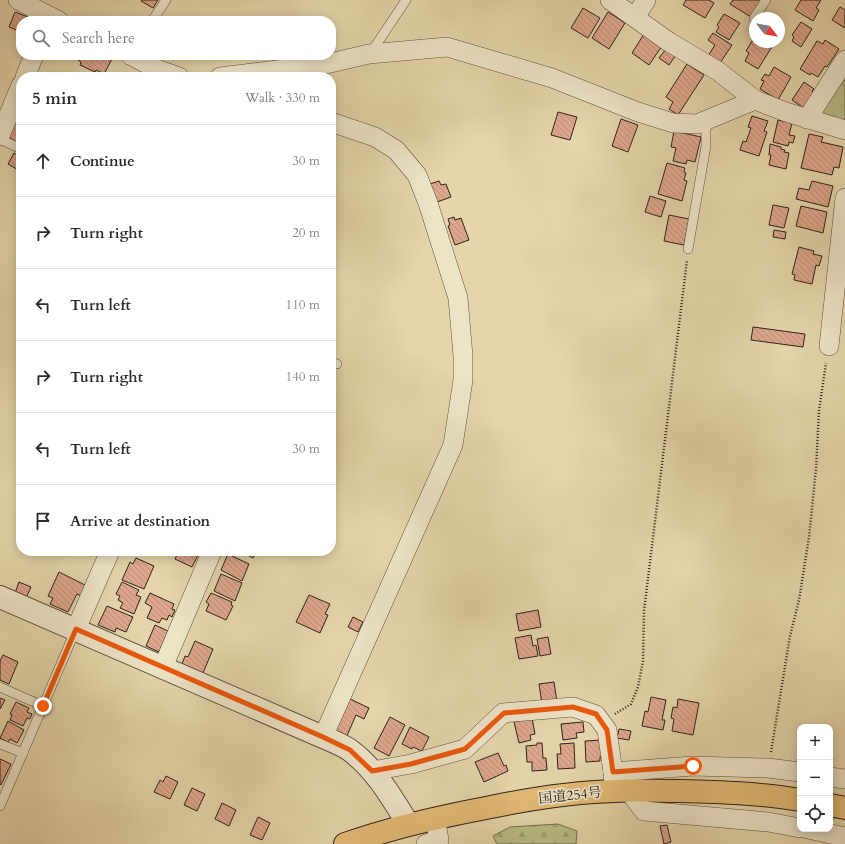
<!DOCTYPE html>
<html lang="en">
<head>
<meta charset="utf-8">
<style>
	body { margin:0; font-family:Cardo,"Noto Serif JP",serif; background:#f7f7f7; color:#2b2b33 }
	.controls { position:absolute; right:12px; bottom:12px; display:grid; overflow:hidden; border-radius:8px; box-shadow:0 2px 10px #0003 }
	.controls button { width:36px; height:36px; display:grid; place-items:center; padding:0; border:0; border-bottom:1px solid #e1e1e2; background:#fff; color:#2b2b33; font:20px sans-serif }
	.compass { position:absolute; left:749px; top:12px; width:36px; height:36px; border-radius:50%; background:#fff; box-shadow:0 2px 10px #0003; rotate:121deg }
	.stop { position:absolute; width:12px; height:12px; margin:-9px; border:3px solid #ea580c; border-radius:50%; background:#fff }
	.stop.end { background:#ea580c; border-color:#fff; box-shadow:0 1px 4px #0008 }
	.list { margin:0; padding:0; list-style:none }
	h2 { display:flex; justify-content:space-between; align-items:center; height:52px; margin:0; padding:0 16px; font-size:17px }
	h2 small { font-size:13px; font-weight:400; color:#7c7c81 }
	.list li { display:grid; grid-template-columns:26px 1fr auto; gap:12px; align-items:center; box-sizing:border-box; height:72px; padding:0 16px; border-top:1px solid #e1e1e2 }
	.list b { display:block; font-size:15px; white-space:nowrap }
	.list em { font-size:13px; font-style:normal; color:#7c7c81 }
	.icon { flex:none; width:22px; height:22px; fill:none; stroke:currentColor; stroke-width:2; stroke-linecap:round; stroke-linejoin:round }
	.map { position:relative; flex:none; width:845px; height:844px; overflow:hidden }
	.search { position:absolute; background:#fff; box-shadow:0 2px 10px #0003; left:16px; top:16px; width:320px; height:44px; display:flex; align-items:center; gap:10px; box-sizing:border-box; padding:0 14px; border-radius:16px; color:#7c7c81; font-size:15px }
	.panel { position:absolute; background:#fff; box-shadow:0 2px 10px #0003; left:16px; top:72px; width:320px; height:484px; border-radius:16px }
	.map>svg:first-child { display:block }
	.forest { fill:url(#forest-firs); stroke:#746f50 }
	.park { fill:url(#park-tufts); stroke:#746f50 }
	.building { fill:url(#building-back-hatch); stroke:#2f221b }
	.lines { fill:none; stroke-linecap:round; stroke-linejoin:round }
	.service-casing { stroke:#5c4f3f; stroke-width:10 }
	.minor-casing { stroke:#5c4f3f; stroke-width:20 }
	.tertiary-casing { stroke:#5c4f3f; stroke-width:24 }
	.trunk-casing { stroke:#2f221b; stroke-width:24 }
	.path { stroke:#2f221b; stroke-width:2.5; stroke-dasharray:1 2; stroke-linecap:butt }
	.service { stroke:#ede4c8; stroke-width:9 }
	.minor { stroke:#ede4c8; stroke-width:19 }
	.tertiary { stroke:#ede4c8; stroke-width:22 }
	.trunk { stroke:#e2ba75; stroke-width:22 }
	.route { stroke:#ea580c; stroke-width:5 }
	.labels { text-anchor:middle; stroke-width:3.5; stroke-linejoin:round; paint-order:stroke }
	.street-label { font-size:14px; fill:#2f221b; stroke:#ede4c8 }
</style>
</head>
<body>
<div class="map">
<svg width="845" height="844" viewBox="0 0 845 844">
	<defs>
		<pattern id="forest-firs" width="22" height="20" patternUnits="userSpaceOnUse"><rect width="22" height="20" fill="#b8bc86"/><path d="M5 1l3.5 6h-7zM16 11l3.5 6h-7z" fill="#9ea173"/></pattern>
		<pattern id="park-tufts" width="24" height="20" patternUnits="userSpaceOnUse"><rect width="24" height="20" fill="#b8bc86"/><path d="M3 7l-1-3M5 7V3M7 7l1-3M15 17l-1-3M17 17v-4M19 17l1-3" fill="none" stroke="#9ea173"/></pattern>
		<pattern id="building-back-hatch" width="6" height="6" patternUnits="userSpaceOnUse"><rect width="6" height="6" fill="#dda78c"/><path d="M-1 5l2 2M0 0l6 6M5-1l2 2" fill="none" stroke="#be8f78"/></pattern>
	</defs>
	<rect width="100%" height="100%" fill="#e4d5aa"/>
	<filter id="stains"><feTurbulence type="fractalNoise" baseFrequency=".005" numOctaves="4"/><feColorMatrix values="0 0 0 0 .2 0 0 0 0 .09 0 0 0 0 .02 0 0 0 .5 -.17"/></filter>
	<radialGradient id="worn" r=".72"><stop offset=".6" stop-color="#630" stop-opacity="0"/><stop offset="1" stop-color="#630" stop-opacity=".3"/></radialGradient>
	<path class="forest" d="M558 824 577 831 576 844H497L493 836 510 827Z"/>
	<path class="park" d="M845 74V124L819 115Z"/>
	<g class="building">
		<path d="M142 0H158L153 8 141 1Z"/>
		<path d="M686 0H709L714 3 705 18 683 5Z"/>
		<path d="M733 0H761L751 17 730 4Z"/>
		<path d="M801 0H821L816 8 819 10 813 21 795 10Z"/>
		<path d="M840 7 845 10V28L832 20Z"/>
		<path d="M583 8 600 18 588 38 571 28Z"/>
		<path d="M15 12 28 17 27 21H21V32L9 27Z"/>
		<path d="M608 12 625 23 609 49 592 38Z"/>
		<path d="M724 14 740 23 729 40 716 32 719 27 717 25Z"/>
		<path d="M801 22 812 29 801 47 792 41 794 37 792 35Z"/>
		<path d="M713 33 732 45 720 63 708 56 715 45 708 40Z"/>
		<path d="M644 34 662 46 649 65 632 53Z"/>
		<path d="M755 36V42H775L758 69 745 61 749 53 746 51Z"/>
		<path d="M825 40 839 49 827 67 825 66 818 77 811 73 810 75 800 69 817 41 823 44Z"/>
		<path d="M666 49 676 55 669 65 659 58Z"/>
		<path d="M81 55H109L113 57 104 74 96 70 95 72 80 65 81 62 78 60Z"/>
		<path d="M687 64 704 75 678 115 669 109 673 102 666 97Z"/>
		<path d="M774 67 791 77 778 100 760 89 764 81 761 80 765 74 769 76Z"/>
		<path d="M804 82 814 89 812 91 815 93 805 109 792 100Z"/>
		<path d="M558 112 577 117 570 140 551 135Z"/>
		<path d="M752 116 768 121 764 131 767 132 759 156 740 150 743 141 746 142 751 128 748 127Z"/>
		<path d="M621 119 638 125 628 152 612 146Z"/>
		<path d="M778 120 792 123 789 135 795 136 793 143 789 142 788 146 773 142Z"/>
		<path d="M15 123 21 126V141L18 139 16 142 8 137Z"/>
		<path d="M674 131 701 137 695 162 687 160 686 164 673 161 676 148 671 147Z"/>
		<path d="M809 134 823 137 821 142 843 147 839 168 834 167 832 175 801 168Z"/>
		<path d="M770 144 781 147V149L785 150 784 152 789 153 786 169 769 165 771 155H769Z"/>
		<path d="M14 153 21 157V168L20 171 8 164Z"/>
		<path d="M667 163 685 168 684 172 686 173 684 180 687 181 682 201 658 194Z"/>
		<path d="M439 181 441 185 446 184 451 197 437 202 430 184Z"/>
		<path d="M812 181 833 186 828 207 796 199 799 188 809 190Z"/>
		<path d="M650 196 666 201 661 217 645 212Z"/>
		<path d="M773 205 789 208 784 228 769 225Z"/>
		<path d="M801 206 827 212 823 233 796 226Z"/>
		<path d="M669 215 689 219 684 245 664 241Z"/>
		<path d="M454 217 455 220 461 218 469 240 455 245 448 226 450 225 448 219Z"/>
		<path d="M774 230 786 232 785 239 773 237Z"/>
		<path d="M799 247 814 251 813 254 822 256 819 266 816 265 812 284 794 280 795 275 792 274Z"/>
		<path d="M753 327 805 334 803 347 751 340Z"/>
		<path d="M179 551H200L192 567 175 559Z"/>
		<path d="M240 551H256L253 558Z"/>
		<path d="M228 554 249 564 242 581 221 570Z"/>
		<path d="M136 558 154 566 144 589 122 580 130 562 133 564Z"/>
		<path d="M59 572 87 586 82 596 77 594 68 612 50 604 53 598 48 596Z"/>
		<path d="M221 574 242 583 235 601 214 591Z"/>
		<path d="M19 582 31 587 26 598 15 593Z"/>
		<path d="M122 582 139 590 136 595 141 597 134 614 120 608 123 603 118 600 120 596 116 594Z"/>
		<path d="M150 593 174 604 172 609 175 610 172 617 169 615 167 620 162 618 159 623 147 618 152 607 145 603Z"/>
		<path d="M211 593 232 602 231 605 233 606 226 620 206 611 209 604 206 602Z"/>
		<path d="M309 595 330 604 325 614 328 615 320 633 296 622Z"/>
		<path d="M107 606 133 617 126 632 116 628 115 632 98 625Z"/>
		<path d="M538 610 541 627 519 631 516 614Z"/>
		<path d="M353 617 363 622 358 632 348 627Z"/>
		<path d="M155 625 168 631 159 652 146 646Z"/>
		<path d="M531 635 533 646 536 645 538 656 519 659 515 638Z"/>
		<path d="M548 637 551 654 540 656 537 639Z"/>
		<path d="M195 641 213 649 203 673 182 664 185 656 188 657Z"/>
		<path d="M3 655 18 662 9 684 0 680V661Z"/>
		<path d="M554 682 557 702 542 704 539 684Z"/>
		<path d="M346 697 369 708 364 719 356 715 346 738 331 731Z"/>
		<path d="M651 697 666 700 662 720H665L663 730 642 726 645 711 648 712Z"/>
		<path d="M0 698 5 700 0 709Z"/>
		<path d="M678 699 699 703 693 735 672 731 674 719 671 718 673 707 677 708Z"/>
		<path d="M16 702 29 708 27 712 32 714 30 719 27 718 23 726 10 720 12 715 10 714Z"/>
		<path d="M390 717 405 725 389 756 374 748Z"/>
		<path d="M532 718 535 734 530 735 531 740 519 743 514 722Z"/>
		<path d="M8 721 24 730 17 743 10 739 8 742 0 738Z"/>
		<path d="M583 722 584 732 576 733 577 738 563 740 561 724Z"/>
		<path d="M410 727 429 737 422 751 413 747 412 749 402 744Z"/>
		<path d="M619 729 631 731 629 740 617 738Z"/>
		<path d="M602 740V757H600V761L586 762 585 741Z"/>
		<path d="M537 743H542L543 758H546L547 770 532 771V762H527L526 746 537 745Z"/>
		<path d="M574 743 575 768 558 769 557 754H561L560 744Z"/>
		<path d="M498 753 504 766 506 765 508 771 484 782 475 762Z"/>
		<path d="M0 759 11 764 1 785 0 784Z"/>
		<path d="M166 776 178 782 170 799 154 792 160 780 163 782Z"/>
		<path d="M192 788 205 794 197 811 184 805Z"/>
		<path d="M222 803 236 810 229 826 215 819Z"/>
		<path d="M258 817 270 823 262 840 250 835Z"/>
		<path d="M667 825 671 842 664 844 660 826Z"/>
	</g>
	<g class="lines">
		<defs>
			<g id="service">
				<path d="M754 18 766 0"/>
				<path d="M152 21 166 0"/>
				<path d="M370 54 406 0"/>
				<path d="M0 139 21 149"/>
				<path d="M688 249 706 146V121"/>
				<path d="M331 362 337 364"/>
				<path d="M0 687 43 706"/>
				<path d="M0 744 23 753"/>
				<path d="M0 806 76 629"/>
			</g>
			<g id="minor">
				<path d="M18 0 59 21"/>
				<path d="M610 0 669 42 718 71 755 100 786 112 845 130"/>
				<path d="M635 17 646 0"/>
				<path d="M130 55 159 70 179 77"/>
				<path d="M25 77 34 55"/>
				<path d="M220 77 326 64 369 54 447 47 552 78 638 112 673 123 697 124 755 100"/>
				<path d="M807 119 845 60"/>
				<path d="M0 136 21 85"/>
				<path d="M829 346 845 198"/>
				<path d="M76 629 110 551"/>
				<path d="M163 667 212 551"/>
				<path d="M323 737 453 445 463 380V356L458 298 428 203 417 175 396 150 375 137 331 122"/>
				<path d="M372 771 411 764 465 749 503 713 573 707 596 715 607 730 613 772"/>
				<path d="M830 777 845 779"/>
				<path d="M614 785 613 772 693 766 768 768 800 772"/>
				<path d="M629 791 644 811 768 822 800 828"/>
				<path d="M808 829 845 837"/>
				<path d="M426 844 439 840 435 818"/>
			</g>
			<path id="tertiary" d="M0 597 323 737C332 741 343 745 351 751 376 770 392 798 408 824"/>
			<g id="trunk">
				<path d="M830 805 845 808"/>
				<path d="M345 844C391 828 438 817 486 808 529 799 572 792 615 791 637 790 658 791 679 791 719 792 760 793 800 800"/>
			</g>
		</defs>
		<use href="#service" class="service-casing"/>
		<use href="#minor" class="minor-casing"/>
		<use href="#tertiary" class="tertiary-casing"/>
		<use href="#trunk" class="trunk-casing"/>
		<g class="path">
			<path d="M615 714 631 704 638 687 643 661 644 611 687 260"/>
			<path d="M771 752 790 636 799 600 809 537 816 469 819 411 826 363"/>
		</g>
		<use href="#service" class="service"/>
		<use href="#minor" class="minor"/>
		<use href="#tertiary" class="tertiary"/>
		<use href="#trunk" class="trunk"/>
	</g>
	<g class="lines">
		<path class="route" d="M43 706 76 629 323 737 350 750 372 771 411 764 465 749 504 713 573 707 596 714 607 730 613 772 693 766"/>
	</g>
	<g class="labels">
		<g class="street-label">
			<text transform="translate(570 795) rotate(-6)" y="5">国道254号</text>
		</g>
	</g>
	<rect width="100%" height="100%" filter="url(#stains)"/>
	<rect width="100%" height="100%" fill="url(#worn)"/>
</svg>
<div class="controls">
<button>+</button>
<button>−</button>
<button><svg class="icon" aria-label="locate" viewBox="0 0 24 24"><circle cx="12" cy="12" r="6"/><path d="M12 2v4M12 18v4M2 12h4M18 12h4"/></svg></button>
</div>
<svg class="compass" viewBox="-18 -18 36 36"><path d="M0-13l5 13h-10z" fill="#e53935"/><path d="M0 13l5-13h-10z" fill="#7c7c81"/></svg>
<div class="stop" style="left:693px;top:766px"></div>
<div class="stop end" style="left:43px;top:706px"></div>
<div class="search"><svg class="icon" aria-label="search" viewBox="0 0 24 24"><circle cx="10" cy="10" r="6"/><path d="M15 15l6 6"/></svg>Search here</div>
<section class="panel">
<h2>5 min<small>Walk · 330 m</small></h2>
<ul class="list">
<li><svg class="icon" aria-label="ahead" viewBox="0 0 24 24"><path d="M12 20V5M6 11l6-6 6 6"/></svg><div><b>Continue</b></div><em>30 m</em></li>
<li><svg class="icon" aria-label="right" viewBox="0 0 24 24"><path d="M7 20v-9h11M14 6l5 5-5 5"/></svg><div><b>Turn right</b></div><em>20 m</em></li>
<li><svg class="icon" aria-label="left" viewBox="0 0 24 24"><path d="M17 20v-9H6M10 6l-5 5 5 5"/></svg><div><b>Turn left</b></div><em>110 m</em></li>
<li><svg class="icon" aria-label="right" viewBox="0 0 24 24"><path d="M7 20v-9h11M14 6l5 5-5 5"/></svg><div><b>Turn right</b></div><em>140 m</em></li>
<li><svg class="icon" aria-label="left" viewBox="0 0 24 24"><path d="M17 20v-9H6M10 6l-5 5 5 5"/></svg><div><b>Turn left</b></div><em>30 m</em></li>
<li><svg class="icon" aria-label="arrive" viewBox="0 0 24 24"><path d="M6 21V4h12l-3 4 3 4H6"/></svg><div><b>Arrive at destination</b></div></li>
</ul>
</section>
</div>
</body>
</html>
